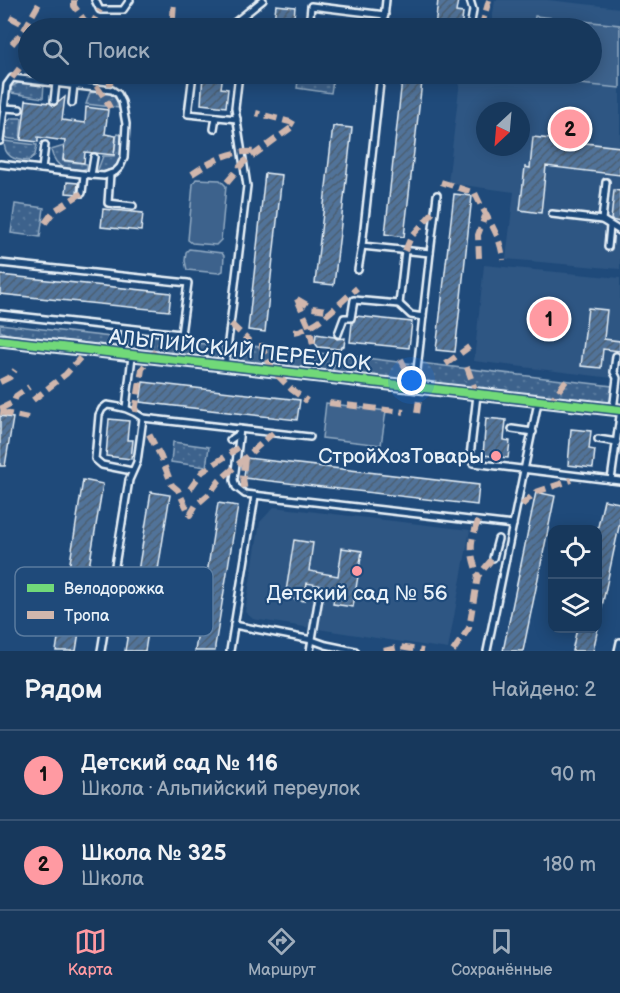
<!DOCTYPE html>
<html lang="ru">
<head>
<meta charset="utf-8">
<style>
	body { margin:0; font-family:"Balsamiq Sans",sans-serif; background:#203f62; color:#f1f3f6 }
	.controls { position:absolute; right:18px; bottom:18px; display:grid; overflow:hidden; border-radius:12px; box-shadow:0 3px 15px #0003 }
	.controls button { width:54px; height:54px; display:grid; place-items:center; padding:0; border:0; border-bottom:2px solid #365272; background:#17385c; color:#f1f3f6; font:30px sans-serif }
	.compass { position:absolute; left:476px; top:102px; width:54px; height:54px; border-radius:50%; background:#17385c; box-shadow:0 3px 15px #0003; rotate:206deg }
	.you { position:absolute; left:412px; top:381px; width:21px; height:21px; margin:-15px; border:4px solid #fff; border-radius:50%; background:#1a73e8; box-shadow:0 0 0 9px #1a73e833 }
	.badge { display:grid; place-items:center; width:39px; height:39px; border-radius:50%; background:#ff9aa2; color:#111; font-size:20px; font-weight:700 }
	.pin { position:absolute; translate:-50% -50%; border:3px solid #fff; box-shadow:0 2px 6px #0006 }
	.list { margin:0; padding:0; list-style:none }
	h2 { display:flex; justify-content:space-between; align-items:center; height:78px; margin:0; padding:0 24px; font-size:26px }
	h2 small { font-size:20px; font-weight:400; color:#9eacbb }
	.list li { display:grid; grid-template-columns:39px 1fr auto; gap:18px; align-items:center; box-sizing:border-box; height:90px; padding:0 24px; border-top:2px solid #365272 }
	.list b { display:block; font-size:22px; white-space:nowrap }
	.list p { margin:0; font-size:20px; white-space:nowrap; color:#9eacbb }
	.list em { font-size:20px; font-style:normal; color:#9eacbb }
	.icon { flex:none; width:33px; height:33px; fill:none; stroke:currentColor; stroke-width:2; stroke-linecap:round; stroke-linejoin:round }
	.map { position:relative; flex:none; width:620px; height:651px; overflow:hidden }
	.search { position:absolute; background:#17385c; box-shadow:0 3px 15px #0003; left:18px; right:18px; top:18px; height:66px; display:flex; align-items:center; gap:15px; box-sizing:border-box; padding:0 21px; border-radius:33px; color:#9eacbb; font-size:22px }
	.sheet { height:258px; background:#17385c }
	nav { display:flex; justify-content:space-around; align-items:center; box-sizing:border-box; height:84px; border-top:2px solid #365272; background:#17385c; font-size:16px; color:#9eacbb }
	nav a { display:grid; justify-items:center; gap:3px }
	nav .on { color:#ff9aa2 }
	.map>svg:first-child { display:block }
	.built { fill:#2e5683; fill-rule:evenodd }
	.grass { fill:url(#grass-dots); stroke:#92aac2; stroke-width:1.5 }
	.garden { fill:#3c628c; stroke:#92aac2; stroke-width:1.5 }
	.building { fill:url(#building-hatch); stroke:#e8f1f8; stroke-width:1.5 }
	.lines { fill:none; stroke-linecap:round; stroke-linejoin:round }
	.lane-casing { stroke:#e8f1f8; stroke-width:10 }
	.street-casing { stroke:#e8f1f8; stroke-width:15 }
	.lane { stroke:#1f4a7a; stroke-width:5 }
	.street { stroke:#1f4a7a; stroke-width:10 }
	.quiet { stroke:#d1b7ad; stroke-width:6; stroke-dasharray:12 6; stroke-linecap:butt }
	.cycleway-casing { stroke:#1f4a7a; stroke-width:11 }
	.cycleway { stroke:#71d979; stroke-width:8 }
	.poi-dot { fill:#ff9aa2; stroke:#1f4a7a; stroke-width:2 }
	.labels { text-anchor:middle; stroke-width:4.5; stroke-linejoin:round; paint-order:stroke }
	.street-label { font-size:21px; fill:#e8f1f8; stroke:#1f4a7a }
	.poi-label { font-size:21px; fill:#e8f1f8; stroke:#1f4a7a; text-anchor:end }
	.key { fill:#1f4a7a; stroke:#5b7ca0; stroke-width:1.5 }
	.key-label { font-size:16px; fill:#e8f1f8 }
</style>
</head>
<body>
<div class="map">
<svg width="620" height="651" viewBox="0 0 620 651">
	<defs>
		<pattern id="grass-dots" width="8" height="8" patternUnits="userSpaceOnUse" patternTransform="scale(1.5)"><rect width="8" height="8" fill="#3c628c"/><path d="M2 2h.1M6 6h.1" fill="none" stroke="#58799d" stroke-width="1.8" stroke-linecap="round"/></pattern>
		<pattern id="building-hatch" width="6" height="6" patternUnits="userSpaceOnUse" patternTransform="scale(1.5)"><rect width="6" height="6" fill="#517399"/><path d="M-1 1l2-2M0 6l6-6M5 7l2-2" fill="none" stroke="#4c5e72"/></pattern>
	</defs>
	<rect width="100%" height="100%" fill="#1f4a7a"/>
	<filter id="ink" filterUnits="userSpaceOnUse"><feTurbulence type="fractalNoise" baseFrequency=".0167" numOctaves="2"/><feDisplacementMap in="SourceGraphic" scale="12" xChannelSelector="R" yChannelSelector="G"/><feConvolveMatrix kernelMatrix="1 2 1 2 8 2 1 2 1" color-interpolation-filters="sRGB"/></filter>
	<g filter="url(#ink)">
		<g class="built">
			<path d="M495 0H548L620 8V269L506 259 514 192 448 183 460 80 477 82 485 76V74H592V28H491ZM485 111H521V147H485Z"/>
			<path d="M484 265 620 278V379L474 361Z"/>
			<path d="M274 507 470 530 448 649 253 619 245 612 260 522Z"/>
		</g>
		<g class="grass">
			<path d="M299 74H334L331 93 297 88Z"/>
			<path d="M20 82 44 84 43 98 12 93 11 87Z"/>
			<path d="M96 91C109 92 116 94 120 108L86 104 90 93Z"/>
			<path d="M12 118H22L20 140 4 138 7 122Z"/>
			<path d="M117 134 122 135C120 155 123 172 97 172L103 156H114Z"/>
			<path d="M4 141 37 145 35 155 28 161C14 160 4 157 4 141Z"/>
			<path d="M64 146 63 161 87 164V168C70 176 55 167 51 150Z"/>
			<path d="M15 204 44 208 40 237 11 233Z"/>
			<path d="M0 324 119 338 116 346H113L7 334 0 331Z"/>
			<path d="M138 334 192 340V342L225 347 224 352 214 360 132 350 128 341 133 335Z"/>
			<path d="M233 344 311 352 308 370 234 362 231 352Z"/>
			<path d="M315 353 332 354 329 372 312 370Z"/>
			<path d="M341 355 414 364 413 373 409 381 332 372 334 365Z"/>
			<path d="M420 363 612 386 611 400 607 403 422 383 419 375Z"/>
			<path d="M173 442 209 447 206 467 171 462Z"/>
		</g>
		<g class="garden">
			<path d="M535 16 620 25V88L528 79 529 74H592V28H533Z"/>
			<path d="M196 179 220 180 226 186 221 240 216 245 192 243 188 240 193 184Z"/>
			<path d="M189 249 222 253 224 256 223 271 219 273 187 270 185 261 186 252Z"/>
			<path d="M326 403 386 411 381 445 322 438Z"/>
		</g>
		<g class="building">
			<path d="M438 0H458L456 12 463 13 461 28H435Z"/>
			<path d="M276 5 295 7 293 28H273Z"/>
			<path d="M203 74H223L221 88 228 89 226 107 201 104Z"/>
			<path d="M402 80 422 82 404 237 385 234Z"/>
			<path d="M65 97 62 120 85 123 86 107 108 110 105 134 116 136 114 155 85 152 84 163 63 160 65 141 38 137V142L21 140 26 100 50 103 54 106Z"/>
			<path d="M333 126 352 128 334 285 315 283Z"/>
			<path d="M533 137 620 147V175L546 166 541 213 520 210 525 167 530 168Z"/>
			<path d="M265 173 282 175 265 332 248 330Z"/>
			<path d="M67 182 78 183 77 194 66 193Z"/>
			<path d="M614 190 620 191V222L611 220Z"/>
			<path d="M454 194 472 196 455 352 436 350Z"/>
			<path d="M103 209 143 213 141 231 101 227Z"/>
			<path d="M0 275 171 293 169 311 0 294Z"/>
			<path d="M588 308 607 310 604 339 620 341V351L603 349 601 368 581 366Z"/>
			<path d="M356 316 412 322 409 348 350 342 352 323Z"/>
			<path d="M316 334 334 337 337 339 345 338 344 346 339 349 318 347 315 343Z"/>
			<path d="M143 382 300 400 297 420 140 402Z"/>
			<path d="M0 416 13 418 5 466H0Z"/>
			<path d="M486 418 506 420 504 440 510 441 508 458 483 455Z"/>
			<path d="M109 419 129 421 127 440H133L131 459 106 456Z"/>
			<path d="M571 429 591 431 589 449 595 450 593 468 568 465Z"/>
			<path d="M246 458 479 485 477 505 244 478Z"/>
			<path d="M83 480 103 484 92 549 76 651H56Z"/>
			<path d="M151 492 170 495 145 651H125Z"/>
			<path d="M536 492 555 496 523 651H503Z"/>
			<path d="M604 500 620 503V522L601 611 597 610V531Z"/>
			<path d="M218 503 238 506 215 646V651H195Z"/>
			<path d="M294 540 313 543 309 571 338 576 342 548 362 551 353 607 333 604 335 588 307 583 304 601 285 598Z"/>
			<path d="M577 628H598L593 651H572Z"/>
		</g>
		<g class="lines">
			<defs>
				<g id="lane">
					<path d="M95 0 100 10H123L130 0"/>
					<path d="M470 0 473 10 470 28"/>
					<path d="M228 28 263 0"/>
					<path d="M309 28 311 6 385 15"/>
					<path d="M383 28 386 0"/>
					<path d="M193 74 188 114 237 119"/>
					<path d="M381 74 362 246 430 253 415 388"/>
					<path d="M54 101 56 83"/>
					<path d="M72 103 74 85"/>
					<path d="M4 108 20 109"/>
					<path d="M214 129 216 117"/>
					<path d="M0 141 7 85 12 78 112 90 118 94 122 102 126 124 124 158 120 167 115 172 104 176 91 175 0 164"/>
					<path d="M42 169 45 145"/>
					<path d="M110 174 108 203 133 206"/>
					<path d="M91 175 94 157"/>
					<path d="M82 193 84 175"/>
					<path d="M552 214 602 220 620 231"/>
					<path d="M602 220 606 182"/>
					<path d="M608 247 610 226"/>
					<path d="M430 253 437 195"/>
					<path d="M0 263 188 283 181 334 0 314"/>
					<path d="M358 270 362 246"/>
					<path d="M399 304 405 251"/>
					<path d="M338 334 344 318H351L354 300 399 304 411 315 423 317"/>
					<path d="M122 354 125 329"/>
					<path d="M225 366 247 186 235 108 239 74"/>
					<path d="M477 395 470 456 473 463 620 481"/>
					<path d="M126 408 132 356"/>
					<path d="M613 410 617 378 614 372 616 356"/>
					<path d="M240 429 234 480 236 487 245 494 513 525"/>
					<path d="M512 429 533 432"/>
					<path d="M598 439 617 442"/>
					<path d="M230 440 239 434"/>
					<path d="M132 471 102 465 95 459 99 415 102 409 107 405C122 407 131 409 143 418L310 437"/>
					<path d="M611 480 620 416"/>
					<path d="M493 558 498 539"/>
					<path d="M234 625 312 640 326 645 355 651"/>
					<path d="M101 651 129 480 137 462 143 418"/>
					<path d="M230 651 255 496"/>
					<path d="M310 651 319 597"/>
					<path d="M487 651 538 402"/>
					<path d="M618 651 620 642"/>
				</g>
				<path id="street" d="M0 340 620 410"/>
			</defs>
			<use href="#lane" class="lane-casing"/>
			<use href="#street" class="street-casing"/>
			<use href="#lane" class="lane"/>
			<use href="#street" class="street"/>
			<g class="quiet">
				<path d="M74 0V6L90 28"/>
				<path d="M10 17 31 28"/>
				<path d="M173 18 174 0"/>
				<path d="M90 28 100 10"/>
				<path d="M481 28 489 0"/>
				<path d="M12 44 24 30 41 0"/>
				<path d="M83 74C95 81 103 95 110 108"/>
				<path d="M107 74 112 90"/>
				<path d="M12 78 28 57"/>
				<path d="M192 174C215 159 231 150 258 152"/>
				<path d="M227 182 244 162 295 125 290 122 256 113"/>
				<path d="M441 182 475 193C485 216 501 234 503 260"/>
				<path d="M45 223 54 211 82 193"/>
				<path d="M405 251 411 237 435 210"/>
				<path d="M479 258 478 235 485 216"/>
				<path d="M297 299 309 326 314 349"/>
				<path d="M297 299 312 308 333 311"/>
				<path d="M231 324 250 342"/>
				<path d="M294 332C319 327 338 304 357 288"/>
				<path d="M262 343V348L274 372 291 389 307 401"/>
				<path d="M401 359 415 389"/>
				<path d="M446 364 469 347"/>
				<path d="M467 367 477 395"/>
				<path d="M0 382 10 377 15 370"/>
				<path d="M33 400 66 374 80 358"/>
				<path d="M329 403 404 412"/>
				<path d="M548 405 568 378"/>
				<path d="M0 409 14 402 16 396 29 387"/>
				<path d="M0 412 28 418"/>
				<path d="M135 412 142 369 169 333"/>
				<path d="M417 413 419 399"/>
				<path d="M149 434 161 457 172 485 178 490 190 515 196 505 210 493 219 481 273 433"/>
				<path d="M245 458 243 476 245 494"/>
				<path d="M190 489 202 472 238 448"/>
				<path d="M522 505 536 492 572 480"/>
				<path d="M478 521C469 545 470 551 478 576"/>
				<path d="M384 651 400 647 423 651"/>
				<path d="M453 651 469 628 478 576 493 558"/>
			</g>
			<defs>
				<path id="cycleway" d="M0 340 620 410"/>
			</defs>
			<use href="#cycleway" class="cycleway-casing"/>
			<use href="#cycleway" class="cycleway"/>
		</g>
	</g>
	<g class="poi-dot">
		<circle cx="496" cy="456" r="6"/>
		<circle cx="357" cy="571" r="6"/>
	</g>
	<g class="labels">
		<g class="street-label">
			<text transform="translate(240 350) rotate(6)" y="7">АЛЬПИЙСКИЙ ПЕРЕУЛОК</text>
		</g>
		<g class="poi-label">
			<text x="484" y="463">СтройХозТовары</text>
			<text x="357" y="600" text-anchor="middle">Детский сад № 56</text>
		</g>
	</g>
	<rect x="15" y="567" width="198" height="69" rx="9" class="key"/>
	<rect x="27" y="584" width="27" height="8" fill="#71d979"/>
	<rect x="27" y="611" width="27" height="8" fill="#d1b7ad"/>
	<g class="key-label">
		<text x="64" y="594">Велодорожка</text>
		<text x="64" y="621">Тропа</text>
	</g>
</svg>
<div class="controls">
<button><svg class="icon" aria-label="locate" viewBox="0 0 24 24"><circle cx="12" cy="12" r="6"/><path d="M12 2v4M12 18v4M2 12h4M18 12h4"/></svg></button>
<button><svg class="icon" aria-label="layers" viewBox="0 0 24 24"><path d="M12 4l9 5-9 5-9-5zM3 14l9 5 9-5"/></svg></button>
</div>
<svg class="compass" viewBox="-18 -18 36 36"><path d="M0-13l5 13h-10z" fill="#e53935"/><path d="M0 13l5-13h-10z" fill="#9eacbb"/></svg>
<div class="you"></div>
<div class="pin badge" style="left:549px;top:319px">1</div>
<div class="pin badge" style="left:570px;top:129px">2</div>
<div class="search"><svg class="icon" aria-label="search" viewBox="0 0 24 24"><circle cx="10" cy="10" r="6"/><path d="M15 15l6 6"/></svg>Поиск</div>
</div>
<section class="sheet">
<h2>Рядом<small>Найдено: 2</small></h2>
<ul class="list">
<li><span class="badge">1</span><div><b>Детский сад № 116</b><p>Школа · Альпийский переулок</p></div><em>90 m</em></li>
<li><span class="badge">2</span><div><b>Школа № 325</b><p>Школа</p></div><em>180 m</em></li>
</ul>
</section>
<nav>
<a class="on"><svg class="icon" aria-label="map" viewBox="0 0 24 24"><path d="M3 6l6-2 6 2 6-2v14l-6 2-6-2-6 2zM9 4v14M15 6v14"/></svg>Карта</a>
<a><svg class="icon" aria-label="directions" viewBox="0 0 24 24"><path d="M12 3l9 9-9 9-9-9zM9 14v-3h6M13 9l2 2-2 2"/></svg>Маршрут</a>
<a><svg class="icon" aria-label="saved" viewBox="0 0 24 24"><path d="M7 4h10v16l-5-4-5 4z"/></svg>Сохранённые</a>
</nav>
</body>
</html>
